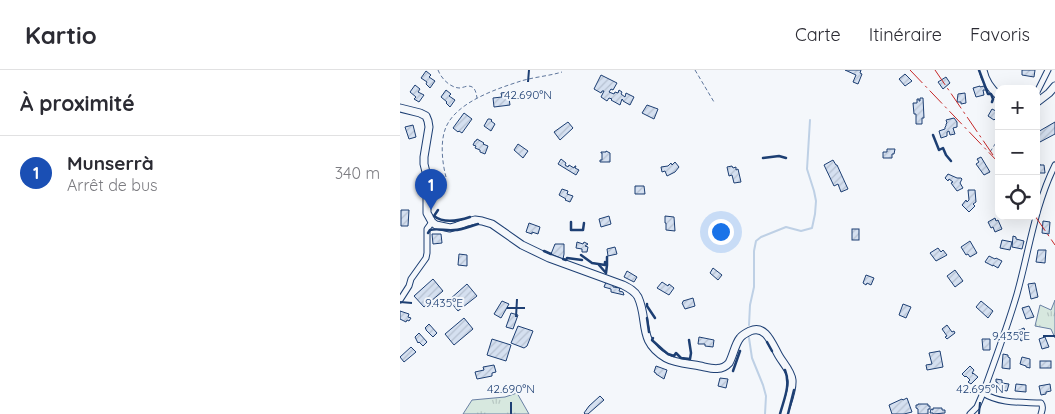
<!DOCTYPE html>
<html lang="fr">
<head>
<meta charset="utf-8">
<style>
	body { margin:0; font-family:Quicksand,sans-serif; background:#f7f7f7; color:#2b2b33 }
	.controls { position:absolute; right:15px; top:15px; display:grid; overflow:hidden; border-radius:10px; box-shadow:0 5px 20px #0002 }
	.controls button { width:45px; height:45px; display:grid; place-items:center; padding:0; border:0; border-bottom:1px solid #e1e1e2; background:#fff; color:#2b2b33; font:25px sans-serif }
	.you { position:absolute; left:320px; top:161px; width:18px; height:18px; margin:-12px; border:4px solid #fff; border-radius:50%; background:#1a73e8; box-shadow:0 0 0 8px #1a73e833 }
	.badge { display:grid; place-items:center; width:32px; height:32px; border-radius:50%; background:#0f766e; color:#fff; font-size:16px; font-weight:700 }
	.pin { position:absolute; translate:-50% -41px; filter:drop-shadow(0 1px 2px #0008) }
	.pin::after { content:''; position:absolute; top:26px; width:18px; height:15px; background:inherit; clip-path:polygon(0 0,100% 0,50% 100%) }
	.list { margin:0; padding:0; list-style:none }
	h2 { display:flex; justify-content:space-between; align-items:center; height:65px; margin:0; padding:0 20px; font-size:21px }
	h2 small { font-size:16px; font-weight:400; color:#7c7c81 }
	.list li { display:grid; grid-template-columns:32px 1fr auto; gap:15px; align-items:center; box-sizing:border-box; height:75px; padding:0 20px; border-top:1px solid #e1e1e2 }
	.list b { display:block; font-size:19px; white-space:nowrap }
	.list p { margin:0; font-size:16px; white-space:nowrap; color:#7c7c81 }
	.list em { font-size:16px; font-style:normal; color:#7c7c81 }
	.icon { flex:none; width:28px; height:28px; fill:none; stroke:currentColor; stroke-width:2; stroke-linecap:round; stroke-linejoin:round }
	.map { position:relative; flex:none; width:655px; height:344px; overflow:hidden }
	header { display:flex; align-items:center; gap:30px; box-sizing:border-box; height:70px; padding:0 25px; background:#fff; border-bottom:1px solid #e1e1e2 }
	header strong { font-size:24px }
	nav { display:flex; gap:28px; margin-inline-start:auto; font-size:18px }
	main { display:flex }
	aside { flex:1; background:#fff }
	.map>svg:first-child { display:block }
	.grass { fill:url(#grass-tufts); stroke:#687fa3 }
	.lines { fill:none; stroke-linecap:round; stroke-linejoin:round }
	.stream { stroke:#bed0e5; stroke-width:2 }
	.building { fill:url(#building-hatch); stroke:#1d3f73 }
	.street-casing { stroke:#1d3f73; stroke-width:7 }
	.secondary-casing { stroke:#1d3f73; stroke-width:9 }
	.path { stroke:#5e769c; stroke-width:1; stroke-dasharray:4 2.5; stroke-linecap:butt }
	.street { stroke:#f4f7fb; stroke-width:5 }
	.secondary { stroke:#f4f7fb; stroke-width:7 }
	.wall { stroke:#1d3f73; stroke-width:2.5 }
	.power { stroke:#c62828; stroke-width:1; stroke-dasharray:18 4 2.5 4; stroke-linecap:butt }
	.ticks { fill:none; stroke:#1d3f73; stroke-width:2 }
	.ticks-label { font-size:12px; text-anchor:middle; fill:#1d3f73; stroke:#f4f7fb; stroke-width:4; stroke-linejoin:round; paint-order:stroke }
</style>
</head>
<body>
<header>
<strong>Kartio</strong>
<nav><a>Carte</a><a>Itinéraire</a><a>Favoris</a></nav>
</header>
<main>
<aside>
<h2>À proximité<small></small></h2>
<ul class="list">
<li><span class="badge" style="background:#1a4fb4">1</span><div><b>Munserrà</b><p>Arrêt de bus</p></div><em>340 m</em></li>
</ul>
</aside>
<div class="map">
<svg width="655" height="344" viewBox="0 0 655 344">
	<defs>
		<pattern id="grass-tufts" width="24" height="20" patternUnits="userSpaceOnUse" patternTransform="scale(1.25)"><rect width="24" height="20" fill="#d7e8df"/><path d="M3 7l-1-3M5 7V3M7 7l1-3M15 17l-1-3M17 17v-4M19 17l1-3" fill="none" stroke="#b8c8c3"/></pattern>
		<pattern id="building-hatch" width="6" height="6" patternUnits="userSpaceOnUse" patternTransform="scale(1.25)"><rect width="6" height="6" fill="#d5e0f0"/><path d="M-1 1l2-2M0 6l6-6M5 7l2-2" fill="none" stroke="#b6c1d1"/></pattern>
	</defs>
	<rect width="100%" height="100%" fill="#f4f7fb"/>
	<g class="grass">
		<path d="M655 230V268L651 259 635 256 640 235 651 240Z"/>
		<path d="M117 323 129 344H63L72 330 105 327Z"/>
	</g>
	<g class="lines">
		<g class="stream">
			<path d="M349 255 350 235 354 217V181L356 171 361 167 386 157 401 161 412 158 415 144 416 131 414 121 407 99 410 50"/>
			<path d="M349 268 352 288 363 315 366 326 365 344"/>
		</g>
	</g>
	<g class="building">
		<path d="M445 0H461L460 3 462 4 458 14 453 12 456 5Z"/>
		<path d="M622 0H635L634 7 622 5Z"/>
		<path d="M26 1 31 5 29 7 35 11 30 18 26 14 27 12 21 8Z"/>
		<path d="M505 4 512 11 505 16 499 9Z"/>
		<path d="M201 5 217 13 213 20 211 19 209 22 214 24 215 22 218 23 219 20 222 22 221 24 225 27 226 23 234 27 230 35 223 31V30L222 29 220 35 211 30 212 29 209 28 207 31 201 27 204 21H202L201 23 194 19Z"/>
		<path d="M546 7 550 13 543 19 538 12Z"/>
		<path d="M15 15 20 19 18 22 24 25 19 32 14 29 16 27 10 22Z"/>
		<path d="M580 16V17L584 16 586 20H583L584 25 576 27 573 18Z"/>
		<path d="M46 20 51 24 49 26 55 30 50 37 46 33 47 32 41 27Z"/>
		<path d="M108 22 110 35 94 37 93 28 102 27 101 23Z"/>
		<path d="M565 23 566 33 561 34V32H557L558 24Z"/>
		<path d="M520 28H523L524 48H522V54H516V44H514L513 33H517V29H519V31H520Z"/>
		<path d="M247 35 258 39 254 49 242 43Z"/>
		<path d="M592 39 598 42 599 41V49L596 48 594 50 588 46Z"/>
		<path d="M64 43 72 49 62 63 59 61 58 62 53 58Z"/>
		<path d="M554 48 557 52V57L553 58 555 64 550 65 549 61 547 62V66L541 68 539 61 545 59V57L546 56V54L547 53 546 50Z"/>
		<path d="M88 49H90L92 50 91 51 95 54 91 61 84 56Z"/>
		<path d="M168 52 173 58 160 70 154 62Z"/>
		<path d="M655 52V64L640 72 636 65V63Z"/>
		<path d="M13 55 16 67 9 69 5 57Z"/>
		<path d="M77 69 84 73 83 74 88 76 85 84 80 82V80L75 78 76 76 73 75 75 71H76Z"/>
		<path d="M118 74 128 81 123 88 114 80Z"/>
		<path d="M487 79H495L494 84H492V88H483V82H487Z"/>
		<path d="M206 81 210 83V92H200V90H202V83H201V82H206Z"/>
		<path d="M581 87 590 102 584 105 576 94 579 92 577 89Z"/>
		<path d="M161 89 166 93 165 95 168 97 169 95 174 98 175 96H176L175 98 179 100 176 105 158 94Z"/>
		<path d="M433 90 436 95H437L448 119 441 122 438 114 434 116 424 95Z"/>
		<path d="M275 92 279 97 275 102 267 106 265 101 262 102 261 97 268 96 271 93 272 95Z"/>
		<path d="M640 94V95H644L645 103H636V95Z"/>
		<path d="M332 96 333 98 336 97V100L338 99 341 112 334 113 332 105 329 106 327 97Z"/>
		<path d="M548 104 557 108H561L562 109 560 113 563 118 557 121 551 113 553 112 549 109 548 111 545 108Z"/>
		<path d="M235 116H244L245 124H235Z"/>
		<path d="M162 119 168 121 167 124 173 126 170 132 165 130 166 129 159 125Z"/>
		<path d="M568 120H575L576 132 573 134 575 136 569 142 562 135 566 130 567 132 569 130Z"/>
		<path d="M1 140H9L8 156H1Z"/>
		<path d="M209 146 211 154 201 157 199 149Z"/>
		<path d="M265 146 274 147 275 161 266 160V153H265Z"/>
		<path d="M595 148 596 151 598 150 602 159 595 162 593 157 591 158 588 152Z"/>
		<path d="M643 151 650 152 649 164 642 163Z"/>
		<path d="M129 153 140 157 138 164 132 162V164L126 162Z"/>
		<rect x="452" y="159" width="7" height="11"/>
		<path d="M32 164H41L42 173 33 174Z"/>
		<path d="M613 166 616 167V169L624 171 622 179 612 177Z"/>
		<path d="M602 170 612 172 610 180 600 178Z"/>
		<path d="M570 171 577 183 570 187 568 184 566 185 561 177Z"/>
		<path d="M177 172 183 174 184 172 188 174 185 176 188 177 187 182H182V179L176 178Z"/>
		<path d="M155 174H164V184L163 189 151 184Z"/>
		<path d="M215 177 217 184 208 186 207 179Z"/>
		<path d="M538 178 541 182 543 180 547 185 536 191 530 183Z"/>
		<path d="M638 180H646L645 193 636 192Z"/>
		<path d="M59 184 67 185V196L58 195Z"/>
		<path d="M589 186 595 189 596 188 602 191 598 198 593 195V196L585 192Z"/>
		<path d="M313 198 322 205 318 210 310 203Z"/>
		<path d="M555 200 563 211 555 217 547 206Z"/>
		<path d="M227 201 237 207 234 212 224 207Z"/>
		<path d="M466 205 474 208 471 215 467 213 466 215 463 213Z"/>
		<path d="M33 209 43 221 24 237 14 226Z"/>
		<path d="M206 212 211 213V214L213 215V217L220 218 219 221 223 222 224 225 211 222V219L204 217Z"/>
		<path d="M262 212 268 216 269 214 274 218 269 225 257 218Z"/>
		<path d="M635 213 638 227 631 229 628 214Z"/>
		<path d="M67 214 77 226 58 241 49 230Z"/>
		<path d="M293 228 295 236 285 239 282 233 283 232V231Z"/>
		<path d="M102 231 109 234 101 248 94 244Z"/>
		<path d="M581 231 593 241 588 248 576 237Z"/>
		<path d="M503 234 511 237 506 248 499 245Z"/>
		<path d="M629 236 634 247 626 249 622 238Z"/>
		<path d="M0 241 9 244 8 247 11 248 9 251 7 250 6 252 0 249Z"/>
		<path d="M111 243 118 245 113 259 106 257Z"/>
		<path d="M64 248 73 259 54 275 45 264Z"/>
		<path d="M29 254 37 263 33 267 26 260V259L25 258Z"/>
		<path d="M547 255 552 262 554 261 555 263 547 269 545 267 547 266 542 259Z"/>
		<path d="M118 256 133 261 127 276 124 278 111 273Z"/>
		<path d="M624 258 627 268 621 271 617 261Z"/>
		<path d="M19 263 27 272 23 276 19 272 18 273 15 267Z"/>
		<path d="M299 267 314 270 313 277 305 276V274H298Z"/>
		<path d="M645 267 649 277 642 279 639 269Z"/>
		<path d="M92 269 111 275 106 291 87 285Z"/>
		<path d="M582 269H590V280H583Z"/>
		<path d="M11 277 16 282 4 292 0 287Z"/>
		<path d="M540 281 543 297 527 300 526 295 532 294 529 283Z"/>
		<path d="M603 284 608 285V287L610 288V299L602 298Z"/>
		<path d="M622 287 630 289V298L626 297V296L620 294Z"/>
		<rect x="640" y="291" width="11" height="7"/>
		<path d="M94 295 96 302 92 303V306L77 309 75 302 84 300 83 297Z"/>
		<path d="M256 296 267 300 264 309 256 304V303L254 302Z"/>
		<path d="M570 296 574 300 572 303 573 304V303L578 307 571 314 568 312 570 310 566 306 565 307 562 304Z"/>
		<path d="M320 308 328 309 326 318 318 316Z"/>
		<path d="M596 309 602 310V313L609 314 607 321 597 319 598 313 596 312Z"/>
		<path d="M616 314 626 315V322L615 321Z"/>
		<path d="M650 314 651 321 646 322V324L641 325 639 316Z"/>
		<path d="M200 326 204 330 188 344H185L184 343 189 336Z"/>
		<path d="M507 328 512 342 504 344H492L489 335 502 329 503 330Z"/>
		<path d="M518 334H528V336H530V339H528V344H518V339L516 338V335H518Z"/>
		<path d="M533 338H542V340H545V343L533 344V343H530L531 339 533 340Z"/>
	</g>
	<g class="lines">
		<defs>
			<g id="street">
				<path d="M636 24 648 0"/>
				<path d="M0 230 9 216 11 209 26 188 27 183V159L32 152"/>
				<path d="M583 323C600 334 622 332 641 333 644 337 642 340 641 344"/>
				<path d="M570 344 577 337 583 323C595 290 607 258 617 224 629 181 635 135 655 95"/>
			</g>
			<g id="secondary">
				<path d="M583 0C585 11 591 19 599 26"/>
				<path d="M636 33 649 23 655 16"/>
				<path d="M0 38 20 43 26 46 28 51 29 57 24 87V94L27 106V143L32 152 36 155 50 158 57 156 67 152 75 150 82 151 92 154 122 175 149 188 223 215C229 218 235 221 238 227 249 251 237 271 266 288 275 293 290 294 300 296 310 298 321 302 329 293 333 286 335 274 340 268 342 265 346 263 350 261 366 254 372 274 379 286 383 293 391 301 392 310 393 321 387 333 384 344"/>
			</g>
		</defs>
		<use href="#street" class="street-casing"/>
		<use href="#secondary" class="secondary-casing"/>
		<g class="path">
			<path d="M38 0C41 8 50 18 60 18 61 18 67 16 68 16 75 16 76 22 77 28"/>
			<path d="M295 0 314 32"/>
			<path d="M590 82 599 68"/>
			<path d="M46 107C42 92 40 71 46 57 57 32 96 19 121 11 134 7 149 6 162 2"/>
		</g>
		<use href="#street" class="street"/>
		<use href="#secondary" class="secondary"/>
		<g class="wall">
			<path d="M579 0 588 24H591L593 29 592 32"/>
			<path d="M597 29 599 30"/>
			<path d="M533 65 539 80 543 78 546 85 551 91"/>
			<path d="M363 88 379 86 386 88"/>
			<path d="M38 140 34 146C44 154 58 151 70 147"/>
			<path d="M171 152V160H183L184 153"/>
			<path d="M28 163 30 160C38 158 46 161 54 160 63 160 70 156 78 154"/>
			<path d="M144 181 151 184"/>
			<path d="M181 185 192 193 205 195V192"/>
			<path d="M163 189 166 190 167 188 182 190"/>
			<path d="M199 195 206 203 207 195V187"/>
			<path d="M247 234V236L255 248"/>
			<path d="M247 248 249 262"/>
			<path d="M253 268 252 270 253 271 263 280 268 284 274 286 276 283 281 288 290 289 291 283 289 270"/>
			<path d="M367 272 372 281"/>
			<path d="M333 301 340 281"/>
			<path d="M380 344C384 329 391 315 385 300"/>
			<path d="M388 344 394 320"/>
		</g>
		<g class="power">
			<path d="M510 0 599 93"/>
			<path d="M535 0 593 85"/>
			<path d="M635 146 655 175"/>
		</g>
	</g>
	<path class="ticks" d="M128 12 129 0M0 232 12 233M107 238H125M116 247 117 229M643 266H655M111 344V332M579 344 580 332"/>
	<g class="ticks-label">
		<text x="128" y="29">42.690°N</text>
		<text x="44" y="237">9.435°E</text>
		<text x="611" y="270">9.435°E</text>
		<text x="111" y="323">42.690°N</text>
		<text x="580" y="323">42.695°N</text>
	</g>
</svg>
<div class="controls">
<button>+</button>
<button>−</button>
<button><svg class="icon" aria-label="locate" viewBox="0 0 24 24"><circle cx="12" cy="12" r="6"/><path d="M12 2v4M12 18v4M2 12h4M18 12h4"/></svg></button>
</div>
<div class="you"></div>
<div class="pin badge" style="left:31px;top:140px;background:#1a4fb4">1</div>
</div>
</main>
</body>
</html>
